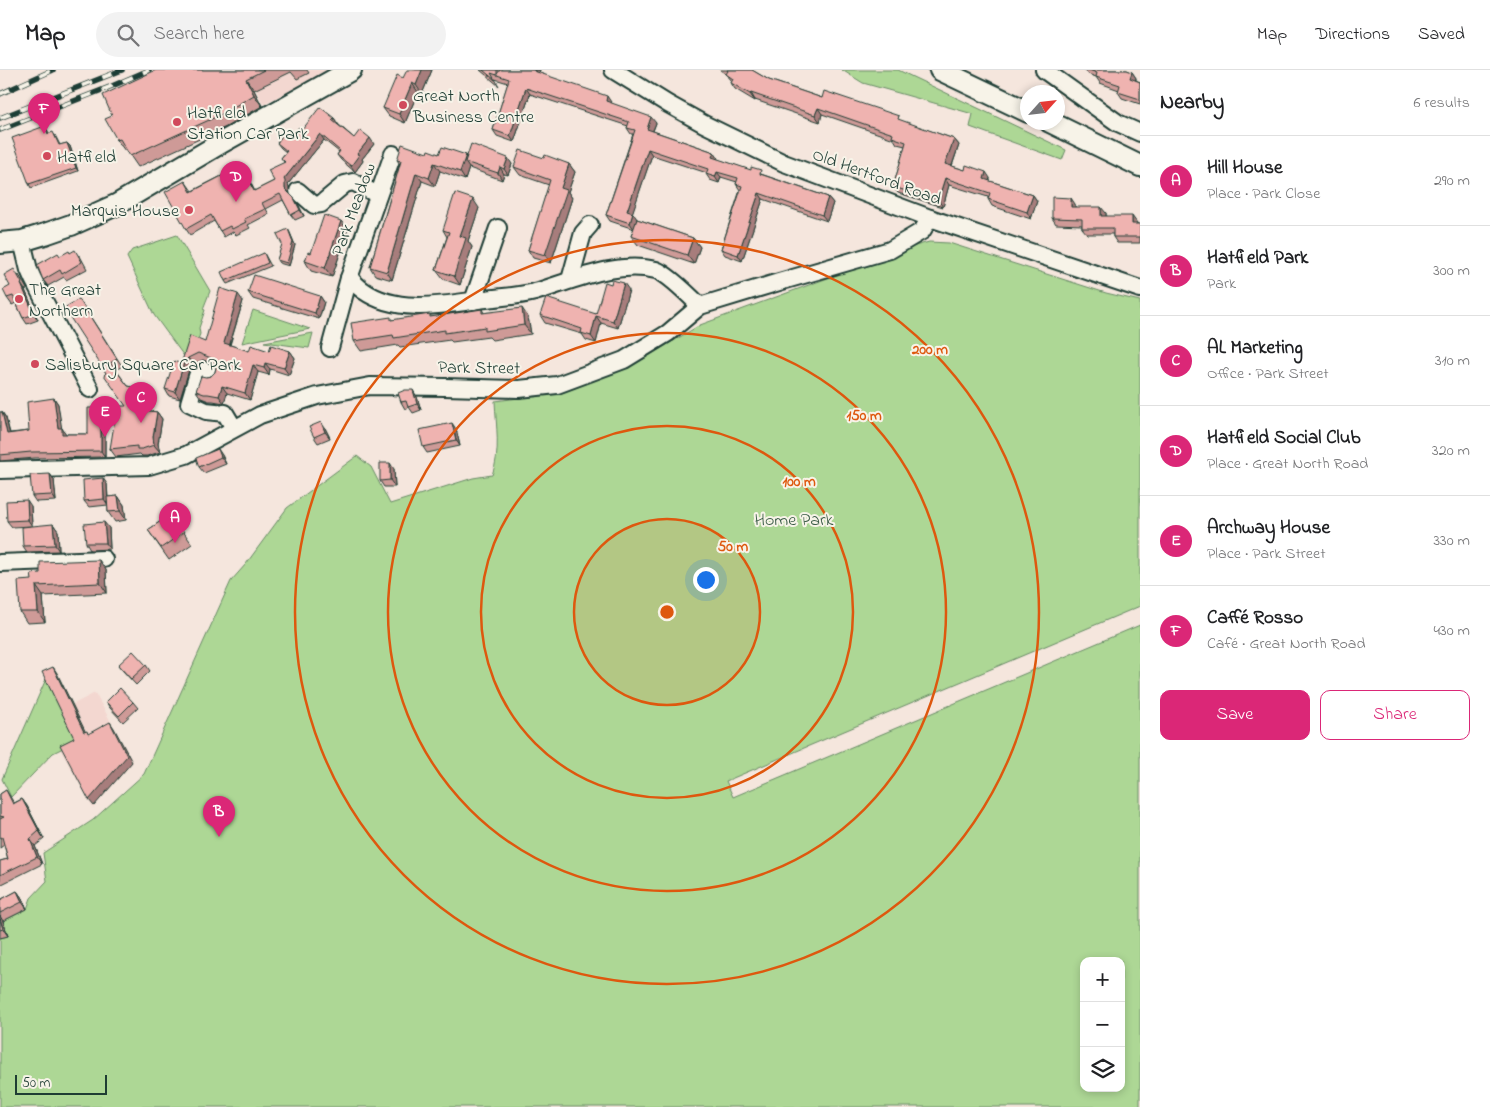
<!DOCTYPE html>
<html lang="en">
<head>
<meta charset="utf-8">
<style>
	body { margin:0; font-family:"Indie Flower",sans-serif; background:#f2f2f2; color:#202124 }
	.controls { position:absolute; right:15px; bottom:15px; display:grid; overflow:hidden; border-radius:10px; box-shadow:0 2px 8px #0003 }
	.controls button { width:45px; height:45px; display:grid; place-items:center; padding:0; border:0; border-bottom:1px solid #e0e0e0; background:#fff; color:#202124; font:25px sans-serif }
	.compass { position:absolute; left:1020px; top:15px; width:45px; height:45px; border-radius:50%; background:#fff; box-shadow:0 2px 8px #0003; rotate:63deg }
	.scale { position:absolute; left:15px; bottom:12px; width:92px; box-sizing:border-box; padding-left:5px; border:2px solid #1f3d34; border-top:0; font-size:14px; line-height:18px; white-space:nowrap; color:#1f3d34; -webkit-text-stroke:4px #f7f3e8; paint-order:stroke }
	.you { position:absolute; left:705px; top:509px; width:18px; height:18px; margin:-12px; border:4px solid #fff; border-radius:50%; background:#1a73e8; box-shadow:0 0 0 8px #1a73e833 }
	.badge { display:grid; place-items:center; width:32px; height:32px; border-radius:50%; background:#db2777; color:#fff; font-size:16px; font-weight:700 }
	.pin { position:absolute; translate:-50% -41px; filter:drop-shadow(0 1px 2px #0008) }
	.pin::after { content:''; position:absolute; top:26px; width:18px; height:15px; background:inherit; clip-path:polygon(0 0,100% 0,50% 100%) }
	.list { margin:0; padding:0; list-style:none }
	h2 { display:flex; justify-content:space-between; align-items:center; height:65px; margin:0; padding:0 20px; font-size:21px }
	h2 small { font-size:16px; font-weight:400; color:#757577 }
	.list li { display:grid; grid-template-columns:32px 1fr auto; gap:15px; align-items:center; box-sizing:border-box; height:90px; padding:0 20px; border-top:1px solid #e0e0e0 }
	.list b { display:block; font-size:19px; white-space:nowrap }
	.list p { margin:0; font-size:16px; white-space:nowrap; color:#757577 }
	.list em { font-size:16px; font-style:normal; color:#757577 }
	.actions { display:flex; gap:10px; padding:15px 20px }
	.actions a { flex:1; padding:11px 0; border:1px solid #db2777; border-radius:10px; text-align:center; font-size:18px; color:#db2777 }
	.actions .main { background:#db2777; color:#fff }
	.icon { flex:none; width:28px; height:28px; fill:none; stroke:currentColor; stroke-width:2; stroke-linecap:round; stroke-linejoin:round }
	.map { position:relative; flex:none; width:1140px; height:1037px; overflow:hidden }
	header { display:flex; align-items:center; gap:30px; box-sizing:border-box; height:70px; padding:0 25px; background:#fff; border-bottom:1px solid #e0e0e0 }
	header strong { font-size:24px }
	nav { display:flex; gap:28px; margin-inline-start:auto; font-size:18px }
	.search { width:350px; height:45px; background:#f2f2f2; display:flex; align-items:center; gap:12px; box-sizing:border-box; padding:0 18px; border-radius:28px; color:#757577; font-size:19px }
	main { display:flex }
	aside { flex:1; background:#fff }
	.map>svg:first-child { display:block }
	.built { fill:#f3d7d0 }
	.green { fill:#add795; stroke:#668a64; fill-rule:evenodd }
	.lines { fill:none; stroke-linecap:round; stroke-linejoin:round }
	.minor-casing { stroke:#1f3d34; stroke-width:20 }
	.major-casing { stroke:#1f3d34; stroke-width:24 }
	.minor { stroke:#f7f3e8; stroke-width:16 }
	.major { stroke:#f7f3e8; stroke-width:20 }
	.rail-casing { stroke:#1f3d34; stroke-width:5.5 }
	.rail { stroke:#f7f3e8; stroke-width:4; stroke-dasharray:11; stroke-linecap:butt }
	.wall { fill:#ce9a97; stroke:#1f3d34 }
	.shaded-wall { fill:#a77d7b; stroke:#1f3d34 }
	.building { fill:#efb3b0; stroke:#1f3d34 }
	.ring { fill:none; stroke:#de580e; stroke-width:2.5 }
	.poi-dot { fill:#d1495b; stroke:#f7f3e8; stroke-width:2 }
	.labels { text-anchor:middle; stroke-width:4; stroke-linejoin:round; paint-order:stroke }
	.poi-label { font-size:18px; fill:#1f3d34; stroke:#f7f3e8; text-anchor:start }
	.street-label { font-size:18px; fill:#1f3d34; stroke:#f7f3e8 }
	.park-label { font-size:18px; fill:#3b5c47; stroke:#f7f3e8 }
	.centre { fill:#de580e; stroke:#f7f3e8; stroke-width:2.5 }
	.ring-label { font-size:15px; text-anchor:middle; font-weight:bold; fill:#de580e; stroke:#f7f3e8; stroke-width:4; stroke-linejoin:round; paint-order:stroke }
</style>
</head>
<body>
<header>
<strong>Map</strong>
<div class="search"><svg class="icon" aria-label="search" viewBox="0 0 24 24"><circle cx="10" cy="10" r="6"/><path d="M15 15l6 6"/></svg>Search here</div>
<nav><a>Map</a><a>Directions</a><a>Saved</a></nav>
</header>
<main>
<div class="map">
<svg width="1140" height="1037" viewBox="0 0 1140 1037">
	<rect width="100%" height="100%" fill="#f5e6dd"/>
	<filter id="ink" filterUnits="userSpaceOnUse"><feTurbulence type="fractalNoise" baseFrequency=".02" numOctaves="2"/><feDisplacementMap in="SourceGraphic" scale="10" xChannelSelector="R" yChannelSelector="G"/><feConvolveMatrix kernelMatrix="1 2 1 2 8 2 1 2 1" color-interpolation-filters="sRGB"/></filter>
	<g filter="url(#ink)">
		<g class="built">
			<path d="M247 0H333L263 34Z"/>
			<path d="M95 623 133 692 93 738 60 679 77 671 62 640Z"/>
		</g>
		<g class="green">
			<path d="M842 0H898L1066 80 1062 90 970 57 973 44 863 13Z"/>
			<path d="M177 165 210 221 203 239 205 240 199 258 200 264 189 293 154 245 127 187 132 180Z"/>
			<path d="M929 172 949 173 1106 223 1140 231V536L726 711 733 727 1140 555V1037H0V868L8 866 3 851 27 839 31 828 47 811 43 783 93 750 144 704 231 511 246 494 287 438 357 386 371 397 390 434 473 408 492 405C501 382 496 356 495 331L551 324 640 291 700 255 915 176ZM1084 891H1121V1018H1084Z"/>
			<path d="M253 240 310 259 242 273Z"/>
			<path d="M313 263 309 278 264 272Z"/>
			<path d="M46 609 77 671 53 683 11 727 2 709Z"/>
		</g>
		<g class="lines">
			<defs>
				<g id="minor">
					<path d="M613 0 668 34 704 54 784 93 930 148 1140 219"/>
					<path d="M1044 0 1118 53 1140 63"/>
					<path d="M298 121 314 135 321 134 345 114 353 112 378 125"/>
					<path d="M22 171 29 200 33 209 90 319"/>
					<path d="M349 208C354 212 358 217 364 221 398 245 447 234 486 229 502 227 519 226 535 222 572 211 617 190 656 200 668 204 691 227 700 236"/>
					<path d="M570 210 583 163 590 155"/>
					<path d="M473 231 498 158"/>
					<path d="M330 278 349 208 393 84"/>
					<path d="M211 304 203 300 198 303 189 333 206 341 225 343 234 358"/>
					<path d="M0 400 149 396 186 385 260 345 317 326 370 316 445 317 519 319 557 315 624 290 668 263 700 236 779 212 890 180 922 161 930 148"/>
					<path d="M0 493 104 489"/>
				</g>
				<g id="major">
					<path d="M940 0 1028 42"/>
					<path d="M1050 52 1140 96"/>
					<path d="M0 173 22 171 45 164 71 155 116 135 221 73 351 0"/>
				</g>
			</defs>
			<use href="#minor" class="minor-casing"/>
			<use href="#major" class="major-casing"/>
			<use href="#minor" class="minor"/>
			<use href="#major" class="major"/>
			<defs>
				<g id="rail">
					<path d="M0 24 53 0"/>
					<path d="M0 48 122 0"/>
					<path d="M0 60 112 16 149 0"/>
				</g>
			</defs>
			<use href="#rail" class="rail-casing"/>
			<use href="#rail" class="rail"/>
		</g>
		<g class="wall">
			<path d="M156 0H307L309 3 297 9 291 2 254 20 262 36 226 57 138 97 127 81H125L117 70 112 46Z"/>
			<path d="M432 0 422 24 418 22 405 53 389 46 383 38 403 8Z"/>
			<path d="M480 0H540L539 3 611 32V33L656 53 653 61 714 82 718 88 717 89 828 127 833 133 827 151 763 129 742 191 725 185 721 179 740 120 736 114 737 112 721 107 719 113 710 110 706 104 707 103 652 85 632 143 637 149 693 168 700 177 694 194 638 175 631 166 634 159 610 151 606 145 633 64H631L627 58 628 56 530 24 514 72 497 66 493 60 508 13 495 9 499 16Z"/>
			<path d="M720 0H752L769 10 822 28 902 51 954 69 959 75 952 96 990 108V111L1033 125 1037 131 1031 149 992 136 988 129V127L949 115 943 137 898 123 893 117 905 76 897 74 894 69 822 44 820 52 755 30V31L735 19 731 13 732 11 726 4Z"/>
			<path d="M1085 0H1127L1132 2 1136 8V10L1140 12V34L1122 28 1118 22 1119 20 1100 13 1096 7 1088 4Z"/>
			<path d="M334 48 338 54 354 68 374 74 362 89 363 91 355 102 341 90 337 85 339 82 324 70 288 114 289 117V123L298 134 304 146 295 150 291 145 283 130 266 139 269 144 248 155 250 158 236 165 233 162 224 167 214 151 190 165 186 159 185 111 192 121 241 96 245 102 254 121 274 111 284 92 281 88 286 82 281 78 277 73 291 67 302 60Z"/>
			<path d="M45 56 49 63 55 65 60 75 67 73 70 76 78 101 31 118 29 114Z"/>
			<path d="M427 83 439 84 466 85 467 87 512 94 508 105 504 104 502 110 469 98 465 110 440 101 435 116 422 111 392 210 375 205 370 197 400 94 397 90Z"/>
			<path d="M544 88 569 94 575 102 568 122 572 128 551 193 533 188 528 180 549 115 520 105 514 97Z"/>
			<path d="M1075 134V137L1106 143V146L1137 153V154H1140V173H1117L1113 167V164H1087L1082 158V155L1056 154 1052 148Z"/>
			<path d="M479 138 468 171 472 177 460 215 443 209 436 200 447 167 443 160Z"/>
			<path d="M341 151 348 160 332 207 311 201 305 191 311 183Z"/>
			<path d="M288 159 290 163 295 175 289 196 279 193 277 190Z"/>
			<path d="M70 183 80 186 87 199 66 210 64 207 48 216 43 210 60 186Z"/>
			<path d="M264 183 271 196 227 214 225 211Z"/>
			<path d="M19 205 27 219 25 220 38 250 27 254 23 248 16 233 12 235 7 228 10 216Z"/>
			<path d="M629 220 618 258 601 253 596 273 586 270 582 264 545 253 540 245 596 244Z"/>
			<path d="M248 222 320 226 324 232 319 249 253 229Z"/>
			<path d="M79 229 122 296 116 300 128 316 147 320 152 327 150 341 157 342 162 349 158 374 160 382 147 386H142L140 384 116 387 110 379 126 336 106 303Z"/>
			<path d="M243 231 230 275 249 281H290L295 288 289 305 270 299 269 305 258 302 250 330 227 323 224 333 213 331H209L201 328 196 321 206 307 211 306 215 302 216 297V295L203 290 193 294 189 300 180 329 169 326 165 319 181 294 205 272Z"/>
			<path d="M482 239 484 243 528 247 531 264 492 270 489 267 452 272 450 270 400 277 398 275 361 281 354 271 392 250 432 247Z"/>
			<path d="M417 327 421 340 413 343 409 337 405 339 401 332Z"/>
			<path d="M54 328 58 334 61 358 66 364H88L101 338 105 344V387L35 388 0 391V342H2L6 348 10 363 29 361Z"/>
			<path d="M325 358 330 368 318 373 314 367Z"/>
			<path d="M456 359 460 376 427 383 423 377Z"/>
			<path d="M222 385 226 394 204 403 199 397Z"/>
			<path d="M394 399 395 417H384L380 411Z"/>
			<path d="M50 404 54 410 56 431 36 432 32 426Z"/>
			<path d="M107 414 108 427 118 426 124 435 126 450 115 452 108 442V435L89 437 84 431Z"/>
			<path d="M31 436 32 456 12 457 7 451Z"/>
			<path d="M171 444 192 474 169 490 148 460Z"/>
			<path d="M53 454 58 461 59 481 27 482 23 476Z"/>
			<path d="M109 458 110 479 90 480 86 473Z"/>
			<path d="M106 500 107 523 43 526 45 552 27 553 20 542 32 510Z"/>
			<path d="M118 595H146L150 601 136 615 123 601Z"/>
			<path d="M106 632H133L138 638 123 652 110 638Z"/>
			<path d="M6 720 14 733 22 729 27 736 44 769 35 776 42 794 0 815V791L8 789 4 775 0 778V724Z"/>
			<path d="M17 821 22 828 27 839 3 851 8 866 0 868V830Z"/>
		</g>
		<g class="shaded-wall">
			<path d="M422 0H432L422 24 416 15Z"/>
			<path d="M534 0H540L538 7 534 1Z"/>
			<path d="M1132 2 1136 8 1134 14 1130 8Z"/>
			<path d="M246 9 254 20 262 36 254 25Z"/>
			<path d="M412 13 418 22 405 53 399 44Z"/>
			<path d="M526 18 530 24 514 72 510 66Z"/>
			<path d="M751 23 755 30V31L750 24Z"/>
			<path d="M607 26 611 32 610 37 606 31Z"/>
			<path d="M818 38 822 44 820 52 815 45Z"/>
			<path d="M651 47 656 53 651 65 647 59Z"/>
			<path d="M334 48 338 54 336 56 332 50Z"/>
			<path d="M320 64 324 70 288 114 289 117V125L285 119 284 109Z"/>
			<path d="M370 68 374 74 362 89 363 91 355 102 351 96 357 84Z"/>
			<path d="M954 69 959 75 950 101 945 94Z"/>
			<path d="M67 73 70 76 78 101 76 98Z"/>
			<path d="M648 79 652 85 631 147 627 141Z"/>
			<path d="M714 82 718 88 716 93 712 87Z"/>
			<path d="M466 85 471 93 465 92 469 98 465 110 460 102Z"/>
			<path d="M508 88 512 94 508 105 504 99Z"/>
			<path d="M434 93 440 101 435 116 429 108Z"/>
			<path d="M569 94 575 102 568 122 572 128 551 193 545 185 561 118Z"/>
			<path d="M241 96 245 102 258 127 254 121Z"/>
			<path d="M500 97 504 104 502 110 498 103Z"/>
			<path d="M717 102 721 107 719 113 715 107Z"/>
			<path d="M986 102 990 108 988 115 984 109Z"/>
			<path d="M416 103 422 111 392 210 387 202Z"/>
			<path d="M945 108 949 115 943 137 938 130Z"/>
			<path d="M759 123 763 129 742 191 738 185Z"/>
			<path d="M1033 125 1037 131 1031 149 1027 142Z"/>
			<path d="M828 127 833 133 827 151 822 145Z"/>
			<path d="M294 128 298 134 304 146 300 140Z"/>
			<path d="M1071 128 1075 134V143L1071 137Z"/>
			<path d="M473 129 479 138 468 171 472 177 460 215 454 206 460 166Z"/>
			<path d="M1101 137 1106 143V152L1101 146Z"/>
			<path d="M633 143 637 149 634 159 630 153Z"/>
			<path d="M1132 146 1137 153 1136 160 1132 154Z"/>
			<path d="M341 151 348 160 332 207 325 198Z"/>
			<path d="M288 159 290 163 295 175 289 196 287 193Z"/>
			<path d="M693 168 700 177 694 194 687 185Z"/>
			<path d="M624 213 629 220 618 258 613 251Z"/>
			<path d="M21 214 25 220 38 250 34 244Z"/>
			<path d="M238 224 243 231 228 280 224 273Z"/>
			<path d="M320 226 324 232 319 249 315 243Z"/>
			<path d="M522 238 528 247 531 264 524 255Z"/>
			<path d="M596 246 601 253 596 273 591 266Z"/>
			<path d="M290 281 295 288 289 305 284 298Z"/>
			<path d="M188 288 193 294 189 300 180 329 175 322 184 293Z"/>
			<path d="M265 293 270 299 269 305 264 298Z"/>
			<path d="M253 295 258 302 250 330 245 323Z"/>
			<path d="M222 316 227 323 224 333 219 326Z"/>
			<path d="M147 320 152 327 149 347 144 340Z"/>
			<path d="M413 320 417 327 421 340 417 334Z"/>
			<path d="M54 328 58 334 62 360V358L66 364V370L58 358Z"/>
			<path d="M101 338 105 344V387L101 381Z"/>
			<path d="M2 342 6 348 11 370 7 364Z"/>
			<path d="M157 342 162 349 158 374 160 382 154 375 153 367Z"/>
			<path d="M321 352 325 358 330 368 325 362Z"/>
			<path d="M452 353 456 359 460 376 456 370Z"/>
			<path d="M218 379 222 385 226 394 221 387Z"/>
			<path d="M390 393 394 399 395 417 390 410Z"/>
			<path d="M50 404 54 410 56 431 52 425Z"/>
			<path d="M103 408 107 414 108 435 104 429Z"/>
			<path d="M118 426 124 435 126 450 120 441Z"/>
			<path d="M27 430 31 436 32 456 28 450Z"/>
			<path d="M104 452 109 458 110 479 106 473Z"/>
			<path d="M53 454 58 461 59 481 55 475Z"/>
			<path d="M99 490 106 500 107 523 100 513Z"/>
			<path d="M36 516 43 526 45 552 38 542Z"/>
			<path d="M53 597 57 603 89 669 84 662Z"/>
			<path d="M110 652 114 658 132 692 94 736 89 730Z"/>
			<path d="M22 729 27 736 44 769 39 761Z"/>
			<path d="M30 769 35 776 42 794 37 787Z"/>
			<path d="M17 821 22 828 27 839 22 832Z"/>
			<path d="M0 846 3 851 8 866 3 859 0 849Z"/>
		</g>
		<g class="building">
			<path d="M156 0H264L246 9 254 25 218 46 130 86 120 69 117 70 105 49 112 46 103 25Z"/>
			<path d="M407 0H422L416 15 412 13 399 44 383 38 397 5 403 8Z"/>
			<path d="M483 0H497V4L500 0H534V1L607 26 606 31 651 47 647 59 714 82 712 87 751 100V97L761 100 760 104 828 127 822 145 759 123 738 185 721 179 742 116 736 114 738 108 717 102 715 107 706 104 708 99 648 79 627 141 633 143 630 153 606 145 635 60 627 58 629 52 526 18 510 66 493 60 509 9 491 3 495 10Z"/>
			<path d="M727 0H752L769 10 822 28 824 21 899 46 898 49 954 69 945 94 965 100 966 95 986 102 984 109 1033 125 1027 142 988 129 990 123 945 108 938 130 893 117 906 72 892 67 893 64 818 38 815 45 751 23 750 24 731 13 733 9 726 4 728 1Z"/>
			<path d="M1089 0H1127L1132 2 1130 8 1140 12V29L1118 22 1120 15 1096 7 1097 3Z"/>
			<path d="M320 37 334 48 332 50 354 68 360 60 370 68 357 84 359 85 351 96 337 85 340 81 320 64 284 109 285 111V119L294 128 300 140 291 145 280 124 262 133 265 139 244 149 246 152 232 159 230 156 220 161 211 145 186 159 165 122 185 111 191 122 241 96 254 121 274 111 268 100 285 92 281 88 287 81 277 73 285 62 291 67 299 57 302 60Z"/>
			<path d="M45 56 48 64 53 62 59 75 67 73 76 98 29 114 12 68Z"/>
			<path d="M402 74 427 83 428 80 439 84 442 77 466 85 460 102 434 93 429 108 416 103 387 202 370 197 401 91 397 90Z"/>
			<path d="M471 74 508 88 504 99 500 97 498 103 465 92Z"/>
			<path d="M520 80 544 88 545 85 569 94 561 118 567 120 545 185 528 180 550 110 514 97Z"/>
			<path d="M455 123 473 129 460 166 466 168 454 206 436 200 449 162 443 160Z"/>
			<path d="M1052 127 1071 128V137H1101V146H1132V154H1140V167H1113V158H1082V149L1052 148Z"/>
			<path d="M324 145 341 151 325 198 305 191 308 182 311 183Z"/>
			<path d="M637 149 693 168 687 185 631 166Z"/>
			<path d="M288 159 293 172 287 193 277 190 282 174 277 164Z"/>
			<path d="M75 180 82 192 62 204 60 200 43 210 37 195 58 183 60 186 69 181 70 183Z"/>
			<path d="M264 183 268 193 225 211 221 202Z"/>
			<path d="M14 199 22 213 21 214 34 244 23 248 13 226 7 228 3 220 10 216 4 205Z"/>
			<path d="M254 205 320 226 315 243 248 222Z"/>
			<path d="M612 210 624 213 613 251 596 246 591 266 581 263 582 259 540 245 546 228 596 244 605 212 611 214Z"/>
			<path d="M220 218 238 224 224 273 249 281 251 275 269 281 271 275 290 281 284 298 265 293 264 298 253 295 245 323 222 316 219 326 208 324H204L196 321 201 306 206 307 211 306 215 302 216 297 215 292 211 288 198 283 188 288 184 293 175 322 165 319 174 291 181 294 190 266 205 272Z"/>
			<path d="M79 229 117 289 110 293 128 316 147 320 144 340 157 342 153 367 154 375 142 379H137V376L110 379 117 336H126L104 305 106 303 64 238Z"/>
			<path d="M522 238 524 255 485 261V257L445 263V260L394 268 393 265 354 271 351 253 391 247V250L430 244V247L482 239V243Z"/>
			<path d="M405 320H413L417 334 408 337 406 331 401 332 398 323Z"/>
			<path d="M54 328 58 358H62V364H88V338H101V381L31 382 0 385V342H2L7 364 29 361 27 332Z"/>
			<path d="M321 352 325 362 314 367 309 357Z"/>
			<path d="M452 353 456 370 423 377 419 360Z"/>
			<path d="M218 379 221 387 199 397 196 388Z"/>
			<path d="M380 393H390V410L380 411Z"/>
			<path d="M50 404 52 425 32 426 30 405Z"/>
			<path d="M103 408 104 429 84 431 83 410Z"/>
			<path d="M118 426 120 441 108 442 107 427Z"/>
			<path d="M27 430 28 450 7 451 6 431Z"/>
			<path d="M171 444 184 462 161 478 148 460Z"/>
			<path d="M104 452 106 473H86L84 454Z"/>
			<path d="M53 454 55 475 23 476 22 457Z"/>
			<path d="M99 490 100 513 36 516 38 542H20L18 511 32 510 31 504 40 503V492Z"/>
			<path d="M133 581 146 595 131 609 118 595Z"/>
			<path d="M53 597 84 662 87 661 88 664 110 652 127 686 89 730 60 675 74 668 42 602Z"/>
			<path d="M120 618 133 632 119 646 106 632Z"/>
			<path d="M6 720 13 734 22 729 39 761 30 769 37 787 0 805V791L8 789 2 767 0 768V749L4 747 0 746V724Z"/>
			<path d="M17 821 22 832 0 843V830Z"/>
			<path d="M0 849 3 859 0 860Z"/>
		</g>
	</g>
	<circle cx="667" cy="542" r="93" fill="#de580e" fill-opacity=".12"/>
	<g class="ring">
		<circle cx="667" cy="542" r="93"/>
		<circle cx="667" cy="542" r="186"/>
		<circle cx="667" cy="542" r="279"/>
		<circle cx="667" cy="542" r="372"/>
	</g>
	<g class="poi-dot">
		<circle cx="403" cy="35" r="5"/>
		<circle cx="177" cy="52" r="5"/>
		<circle cx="47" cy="86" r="5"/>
		<circle cx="189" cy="140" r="5"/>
		<circle cx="19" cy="229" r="5"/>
		<circle cx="35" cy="294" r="5"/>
	</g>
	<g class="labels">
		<g class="poi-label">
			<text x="413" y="31">Great North<tspan x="413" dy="21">Business Centre</tspan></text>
			<text x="187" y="48">Hatfield<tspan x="187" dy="21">Station Car Park</tspan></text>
			<text x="57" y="92">Hatfield</text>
			<text x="179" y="146" text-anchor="end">Marquis House</text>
			<text x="29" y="225">The Great<tspan x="29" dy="21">Northern</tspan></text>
			<text x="45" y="300">Salisbury Square Car Park</text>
		</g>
		<g class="street-label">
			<text transform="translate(877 106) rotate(20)" y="6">Old Hertford Road</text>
			<text transform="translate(353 139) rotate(-70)" y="6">Park Meadow</text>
			<text transform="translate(479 297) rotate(1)" y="6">Park Street</text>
		</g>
		<g class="park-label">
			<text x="794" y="455">Home Park</text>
		</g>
	</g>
	<circle cx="667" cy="542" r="8" class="centre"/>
	<g class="ring-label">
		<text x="930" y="284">200 m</text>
		<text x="864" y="350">150 m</text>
		<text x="799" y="416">100 m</text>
		<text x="733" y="481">50 m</text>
	</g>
</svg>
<div class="controls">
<button>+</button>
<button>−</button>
<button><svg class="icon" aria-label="layers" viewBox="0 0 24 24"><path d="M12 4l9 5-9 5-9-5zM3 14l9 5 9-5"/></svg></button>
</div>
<svg class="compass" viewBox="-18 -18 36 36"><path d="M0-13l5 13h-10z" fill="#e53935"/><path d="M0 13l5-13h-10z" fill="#757577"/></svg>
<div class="scale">50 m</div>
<div class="you"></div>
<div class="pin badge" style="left:175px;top:473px">A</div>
<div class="pin badge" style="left:219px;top:767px">B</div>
<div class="pin badge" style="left:141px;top:353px">C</div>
<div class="pin badge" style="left:236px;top:132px">D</div>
<div class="pin badge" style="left:105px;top:367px">E</div>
<div class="pin badge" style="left:44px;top:64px">F</div>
</div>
<aside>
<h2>Nearby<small>6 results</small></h2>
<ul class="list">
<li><span class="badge">A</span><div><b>Hill House</b><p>Place · Park Close</p></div><em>290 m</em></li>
<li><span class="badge">B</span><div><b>Hatfield Park</b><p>Park</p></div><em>300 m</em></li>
<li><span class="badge">C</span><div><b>AL Marketing</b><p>Office · Park Street</p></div><em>310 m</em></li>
<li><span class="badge">D</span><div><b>Hatfield Social Club</b><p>Place · Great North Road</p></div><em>320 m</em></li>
<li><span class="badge">E</span><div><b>Archway House</b><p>Place · Park Street</p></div><em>330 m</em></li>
<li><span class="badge">F</span><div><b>Caffé Rosso</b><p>Café · Great North Road</p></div><em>430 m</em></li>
</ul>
<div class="actions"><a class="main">Save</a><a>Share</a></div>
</aside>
</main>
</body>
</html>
